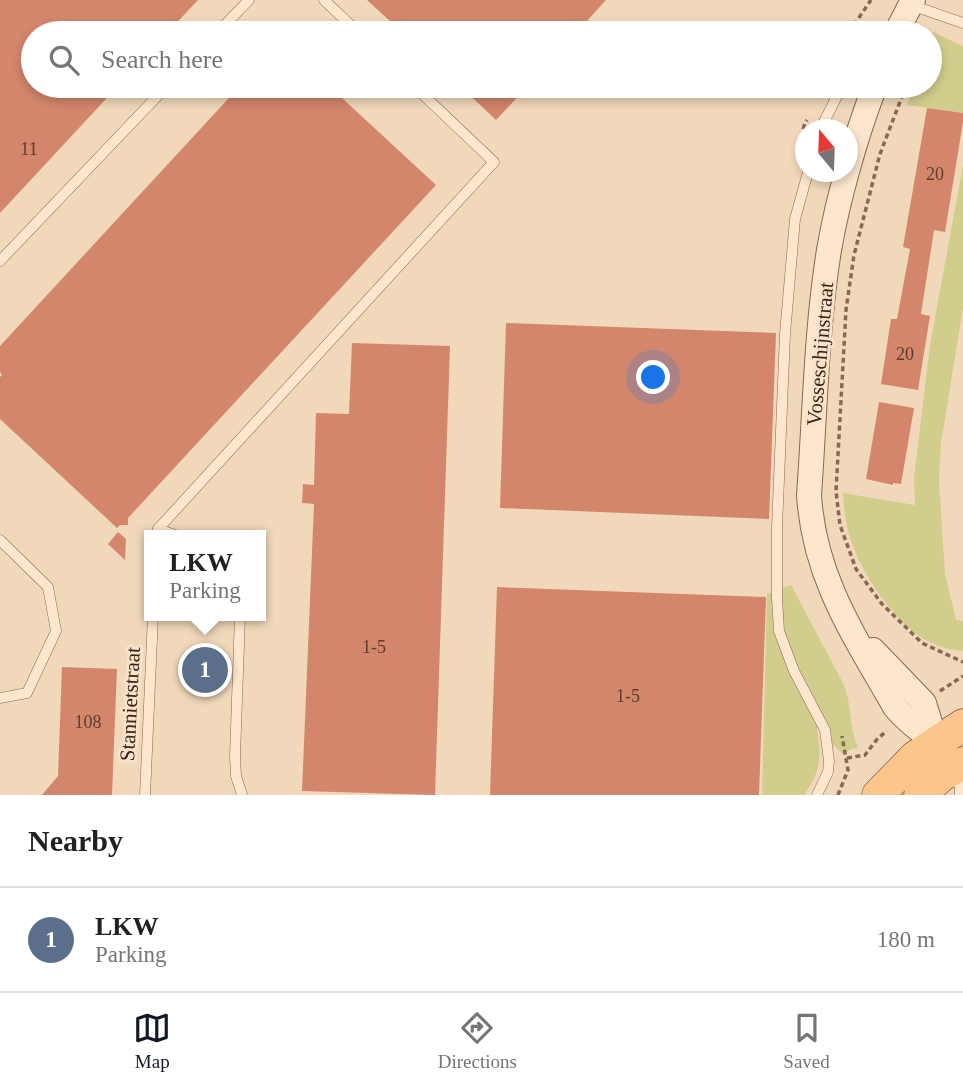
<!DOCTYPE html>
<html lang="en">
<head>
<meta charset="utf-8">
<style>
	body { margin:0; font-family:Georgia,serif; background:#f6f6f6; color:#202124 }
	.compass { position:absolute; left:795px; top:119px; width:63px; height:63px; border-radius:50%; background:#fff; box-shadow:0 4px 10px #0003; rotate:341deg }
	.you { position:absolute; left:654px; top:378px; width:24px; height:24px; margin:-18px; border:5px solid #fff; border-radius:50%; background:#1a73e8; box-shadow:0 0 0 10px #1a73e833 }
	.badge { display:grid; place-items:center; width:46px; height:46px; border-radius:50%; background:#111827; color:#fff; font-size:23px; font-weight:700 }
	.pin { position:absolute; translate:-50% -50%; border:4px solid #fff; box-shadow:0 2px 7px #0006 }
	.popup { position:absolute; left:144px; top:530px; width:122px; height:91px; box-sizing:border-box; display:grid; place-content:center; border-radius:0px; background:#fff; filter:drop-shadow(0 2px 5px #0005); font-size:23px; white-space:nowrap; color:#757577 }
	.popup b { font-size:26px; color:#202124 }
	.popup::after { content:''; position:absolute; left:50%; top:100%; margin-left:-14px; border:14px solid transparent; border-top-color:#fff }
	.list { margin:0; padding:0; list-style:none }
	h2 { display:flex; justify-content:space-between; align-items:center; height:91px; margin:0; padding:0 28px; font-size:30px }
	h2 small { font-size:23px; font-weight:400; color:#757577 }
	.list li { display:grid; grid-template-columns:46px 1fr auto; gap:21px; align-items:center; box-sizing:border-box; height:105px; padding:0 28px; border-top:2px solid #e0e0e0 }
	.list b { display:block; font-size:26px; white-space:nowrap }
	.list p { margin:0; font-size:23px; white-space:nowrap; color:#757577 }
	.list em { font-size:23px; font-style:normal; color:#757577 }
	.icon { flex:none; width:38px; height:38px; fill:none; stroke:currentColor; stroke-width:2; stroke-linecap:round; stroke-linejoin:round }
	.map { position:relative; flex:none; width:963px; height:795px; overflow:hidden }
	.search { position:absolute; background:#fff; box-shadow:0 4px 10px #0003; left:21px; right:21px; top:21px; height:77px; display:flex; align-items:center; gap:18px; box-sizing:border-box; padding:0 24px; border-radius:38px; color:#757577; font-size:26px }
	.sheet { height:196px; background:#fff }
	nav { display:flex; justify-content:space-around; align-items:center; box-sizing:border-box; height:98px; border-top:2px solid #e0e0e0; background:#fff; font-size:19px; color:#757577 }
	nav a { display:grid; justify-items:center; gap:4px }
	nav .on { color:#111827 }
	.map>svg:first-child { display:block }
	.green { fill:#d0cd8d }
	.building { fill:#d3866c }
	.lines { fill:none; stroke-linecap:round; stroke-linejoin:round }
	.service-casing { stroke:#896753; stroke-width:11 }
	.tertiary-casing { stroke:#896753; stroke-width:26 }
	.primary-casing { stroke:#563628; stroke-width:33 }
	.path { stroke:#896753; stroke-width:3.5; stroke-dasharray:5 3.5; stroke-linecap:butt }
	.service { stroke:#fce6cd; stroke-width:10 }
	.tertiary { stroke:#fce6cd; stroke-width:24 }
	.primary { stroke:#fac68c; stroke-width:32 }
	.labels { text-anchor:middle; stroke-width:6; stroke-linejoin:round; paint-order:stroke }
	.number-label { font-size:18px; fill:#5e3c2e }
	.street-label { font-size:21px; fill:#372319; stroke:#f8e3ca }
</style>
</head>
<body>
<div class="map">
<svg width="963" height="795" viewBox="0 0 963 795">
	<rect width="100%" height="100%" fill="#f1d8ba"/>
	<g class="green">
		<path d="M933 32 963 46V113L907 105 914 86H930V41Z"/>
		<path d="M963 165V308L941 443 939 480 945 574 956 620 963 621V651C954 649 944 649 936 645 902 632 865 580 853 546 846 529 844 511 843 493L915 505 914 478 930 345Z"/>
		<path d="M791 585 844 685C852 706 849 727 858 748L851 749 843 755 817 728C821 758 822 769 804 795H762L767 594Z"/>
	</g>
	<g class="building">
		<path d="M0 0H198L167 33H33V86H118L0 213Z"/>
		<path d="M367 0H606L576 33H403Z"/>
		<path d="M240 86H329L436 185 128 518V525H120L117 528 0 419V377L2 375 0 372V346Z"/>
		<path d="M460 86H528L496 120Z"/>
		<path d="M927 108 963 113V122L945 232 934 230 921 314 930 316 918 390 881 384 891 319H897L910 249 903 247Z"/>
		<path d="M506 323 776 333 769 519 500 508Z"/>
		<path d="M352 343 450 346 435 795 302 791 314 504 302 503 303 484 314 485 316 413 349 414Z"/>
		<path d="M879 402 914 408 901 484 893 483V485L866 479Z"/>
		<path d="M118 532 126 539 125 560 108 544Z"/>
		<path d="M497 587 766 597 759 795H490Z"/>
		<path d="M62 667 117 669 112 795H42L58 776Z"/>
	</g>
	<g class="lines">
		<defs>
			<g id="service">
				<path d="M324 0 359 33"/>
				<path d="M911 5 963 23"/>
				<path d="M217 33 249 0"/>
				<path d="M820 130 842 86"/>
				<path d="M808 172 795 219 785 334 777 528V598L779 631 794 671 825 730 829 761 828 772 817 795"/>
				<path d="M0 261 167 86"/>
				<path d="M158 529 494 162 414 86"/>
				<path d="M158 529 175 535"/>
				<path d="M0 540 48 587 56 631 27 693 0 698"/>
				<path d="M240 616 235 756 236 776 242 795"/>
				<path d="M959 773 960 795"/>
				<path d="M145 795 153 616"/>
			</g>
			<g id="tertiary">
				<path d="M896 33 913 0"/>
				<path d="M875 86C856 135 838 198 829 250 816 331 815 414 809 495 814 578 855 637 895 707 910 726 931 736 946 755"/>
				<path d="M873 650 924 703 936 742"/>
			</g>
			<g id="primary">
				<path d="M878 795 915 757 963 725"/>
				<path d="M920 795 941 776 963 763"/>
			</g>
		</defs>
		<use href="#service" class="service-casing"/>
		<use href="#tertiary" class="tertiary-casing"/>
		<use href="#primary" class="primary-casing"/>
		<g class="path">
			<path d="M851 33 858 19 871 0"/>
			<path d="M906 86 880 154 854 255 846 310 836 491 840 525 856 569 882 604 922 643 963 662"/>
			<path d="M806 137C802 131 803 126 807 120"/>
			<path d="M940 691 963 676"/>
			<path d="M847 758 865 755 878 738 887 731"/>
			<path d="M838 795 848 770 842 736"/>
		</g>
		<use href="#service" class="service"/>
		<use href="#tertiary" class="tertiary"/>
		<use href="#primary" class="primary"/>
	</g>
	<g class="labels">
		<g class="number-label">
			<text x="29" y="155">11</text>
			<text x="935" y="180">20</text>
			<text x="905" y="360">20</text>
			<text x="374" y="653">1-5</text>
			<text x="628" y="702">1-5</text>
			<text x="88" y="728">108</text>
		</g>
		<g class="street-label">
			<text transform="translate(820 354) rotate(-85)" y="7">Vosseschijnstraat</text>
			<text transform="translate(130 704) rotate(-87)" y="7">Stannietstraat</text>
		</g>
	</g>
</svg>
<svg class="compass" viewBox="-18 -18 36 36"><path d="M0-13l5 13h-10z" fill="#e53935"/><path d="M0 13l5-13h-10z" fill="#757577"/></svg>
<div class="you"></div>
<div class="pin badge" style="left:205px;top:670px;background:#5c6f8a">1</div>
<div class="popup"><b>LKW</b>Parking</div>
<div class="search"><svg class="icon" aria-label="search" viewBox="0 0 24 24"><circle cx="10" cy="10" r="6"/><path d="M15 15l6 6"/></svg>Search here</div>
</div>
<section class="sheet">
<h2>Nearby<small></small></h2>
<ul class="list">
<li><span class="badge" style="background:#5c6f8a">1</span><div><b>LKW</b><p>Parking</p></div><em>180 m</em></li>
</ul>
</section>
<nav>
<a class="on"><svg class="icon" aria-label="map" viewBox="0 0 24 24"><path d="M3 6l6-2 6 2 6-2v14l-6 2-6-2-6 2zM9 4v14M15 6v14"/></svg>Map</a>
<a><svg class="icon" aria-label="directions" viewBox="0 0 24 24"><path d="M12 3l9 9-9 9-9-9zM9 14v-3h6M13 9l2 2-2 2"/></svg>Directions</a>
<a><svg class="icon" aria-label="saved" viewBox="0 0 24 24"><path d="M7 4h10v16l-5-4-5 4z"/></svg>Saved</a>
</nav>
</body>
</html>
